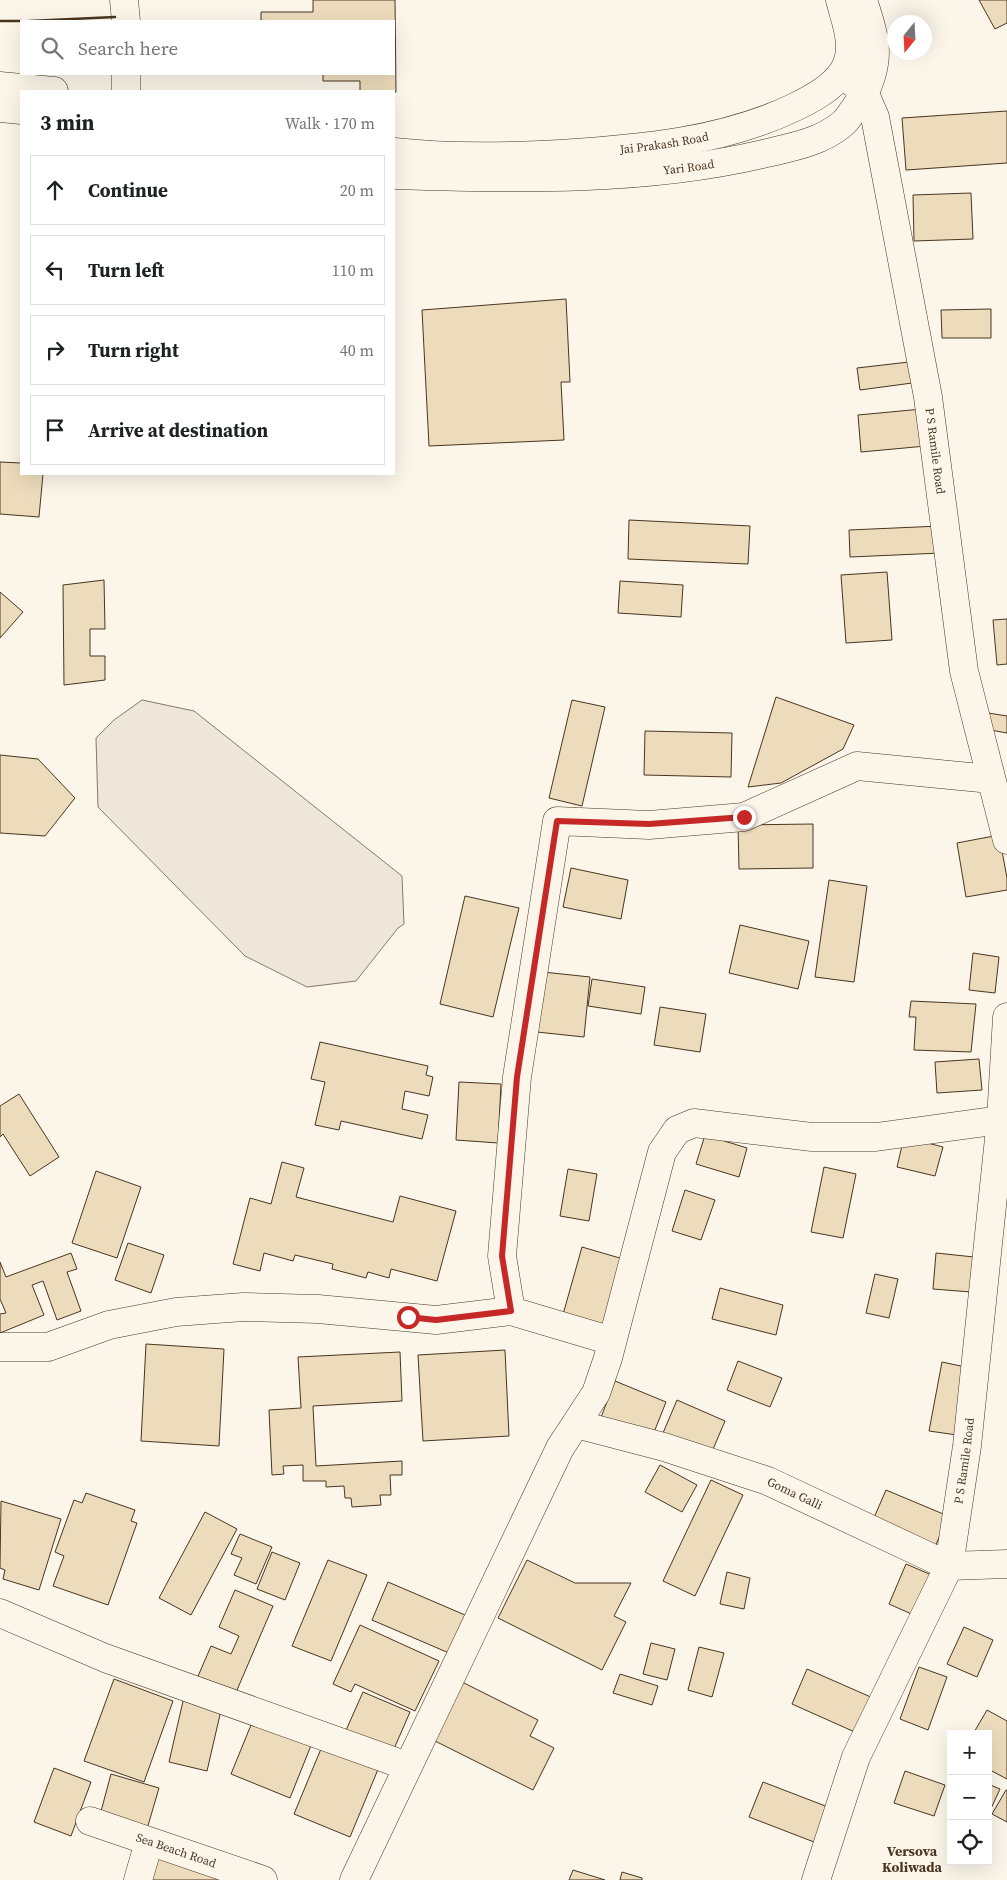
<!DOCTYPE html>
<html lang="en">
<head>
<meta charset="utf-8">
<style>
	body { margin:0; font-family:"Source Serif 4",serif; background:#f6f6f6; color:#202124 }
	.controls { position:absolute; right:15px; bottom:15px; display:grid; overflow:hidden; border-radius:0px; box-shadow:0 5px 20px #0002 }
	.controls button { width:45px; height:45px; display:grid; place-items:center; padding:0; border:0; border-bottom:1px solid #e0e0e0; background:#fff; color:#202124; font:25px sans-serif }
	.compass { position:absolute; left:887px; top:15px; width:45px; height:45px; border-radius:50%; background:#fff; box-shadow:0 5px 20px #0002; rotate:198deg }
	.stop { position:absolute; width:15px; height:15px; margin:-11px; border:4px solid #c62828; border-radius:50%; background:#fff }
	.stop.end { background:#c62828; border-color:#fff; box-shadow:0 1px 5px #0008 }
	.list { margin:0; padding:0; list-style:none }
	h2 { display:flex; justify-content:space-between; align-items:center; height:65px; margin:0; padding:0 20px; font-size:21px }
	h2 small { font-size:16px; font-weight:400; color:#757577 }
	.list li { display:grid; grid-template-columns:32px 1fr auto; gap:15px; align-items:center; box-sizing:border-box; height:70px; margin:0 10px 10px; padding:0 10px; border:1px solid #e0e0e0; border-radius:0px }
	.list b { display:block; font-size:19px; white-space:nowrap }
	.list em { font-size:16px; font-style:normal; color:#757577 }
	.icon { flex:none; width:28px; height:28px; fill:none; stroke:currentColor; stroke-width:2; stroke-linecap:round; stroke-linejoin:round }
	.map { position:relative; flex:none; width:1007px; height:1880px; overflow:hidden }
	.search { position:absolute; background:#fff; box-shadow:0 5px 20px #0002; left:20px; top:20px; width:375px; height:55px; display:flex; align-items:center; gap:12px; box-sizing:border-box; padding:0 18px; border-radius:0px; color:#757577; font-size:19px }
	.panel { position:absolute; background:#fff; box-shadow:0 5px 20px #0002; left:20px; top:90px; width:375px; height:385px; border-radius:0px }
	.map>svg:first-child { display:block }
	.green { fill:#ede6d9; stroke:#887966 }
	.building { fill:#ecdcbc; stroke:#4a3520 }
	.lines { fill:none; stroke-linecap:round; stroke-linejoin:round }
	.minor-casing { stroke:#4a3520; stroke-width:29 }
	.major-casing { stroke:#4a3520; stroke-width:29 }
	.minor { stroke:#fbf6e9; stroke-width:28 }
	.major { stroke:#fbf6e9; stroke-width:28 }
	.wall { stroke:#4a3520; stroke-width:2.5 }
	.route { stroke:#c62828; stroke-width:6 }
	.labels { text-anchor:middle; stroke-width:4; stroke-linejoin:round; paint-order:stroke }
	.street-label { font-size:12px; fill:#4a3520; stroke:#fbf6e9 }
	.neighbourhood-label { font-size:14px; font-weight:bold; fill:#4a3520; stroke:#fbf6e9 }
</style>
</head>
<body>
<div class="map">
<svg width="1007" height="1880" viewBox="0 0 1007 1880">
	<rect width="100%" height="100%" fill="#fbf6e9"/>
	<path class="green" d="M142 700 194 711 402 876 404 924 398 928 356 981 307 987 245 956 98 807 96 738 114 720Z"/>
	<g class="building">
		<path d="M313 0H395L396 92 360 91V81H323V74H394V21H261V12H313Z"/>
		<path d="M979 0H1007V23L995 29Z"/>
		<path d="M1007 111V163L906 170 902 118Z"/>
		<path d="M971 193 973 239 914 241 913 195Z"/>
		<path d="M566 299 570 382H561L564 440 429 446 422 310Z"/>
		<path d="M991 309V338H942L941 310Z"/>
		<path d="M909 362 912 383 860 390 857 368Z"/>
		<path d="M922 409 926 446 861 452 858 415Z"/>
		<path d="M0 462 21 463V474H43L39 517 0 514Z"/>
		<path d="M629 520 750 526 748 564 628 559Z"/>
		<path d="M940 526 941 553 850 557 849 530Z"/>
		<path d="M887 572 892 640 846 643 841 575Z"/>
		<path d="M104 580 105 629H90V656H105V680L64 685 63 585Z"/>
		<path d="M620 581 683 585 681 617 618 613Z"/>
		<path d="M0 592 23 612 0 638Z"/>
		<path d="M1007 619V664L997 665 993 620Z"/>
		<path d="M776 697 854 725 843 749 781 783 748 787Z"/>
		<path d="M572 700 605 707 582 806 549 798Z"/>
		<path d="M982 712 1007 716V733L979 728Z"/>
		<path d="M645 731 732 733 731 777 644 775Z"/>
		<path d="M0 755 38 759 75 798 45 836 0 833Z"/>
		<path d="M813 824V868L739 869 738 825Z"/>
		<path d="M999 835 1007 878V890L966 897 957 843Z"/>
		<path d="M571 868 628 880 621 919 563 907Z"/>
		<path d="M829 880 867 886 854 982 815 977Z"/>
		<path d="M465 896 519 908 493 1017 440 1004Z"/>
		<path d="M740 925 809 941 798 989 729 973Z"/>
		<path d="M973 953 999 957 995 993 969 990Z"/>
		<path d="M543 972 590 977 584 1037 537 1032Z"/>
		<path d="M592 979 645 987 641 1014 588 1006Z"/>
		<path d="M911 1001 976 1004 971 1052 914 1050 916 1017H909Z"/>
		<path d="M660 1007 706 1014 700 1052 654 1045Z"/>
		<path d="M320 1042 428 1066 426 1075 433 1077 429 1096 405 1091 402 1109 428 1115 422 1139 341 1121 339 1130 315 1125 325 1082 311 1079Z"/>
		<path d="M979 1059 982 1090 937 1093 935 1062Z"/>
		<path d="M459 1082 501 1084 498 1143 456 1140Z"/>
		<path d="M19 1094 59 1157 30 1176 3 1134 0 1137V1106Z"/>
		<path d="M705 1135 747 1148 739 1177 696 1164Z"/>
		<path d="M904 1137 943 1147 935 1176 897 1167Z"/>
		<path d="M282 1162 304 1168 296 1197 393 1222 400 1196 456 1211 437 1281 391 1269 389 1278 368 1272 366 1278 332 1269 333 1264 295 1255 293 1261 264 1253 260 1271 233 1264 250 1198 271 1204Z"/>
		<path d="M824 1167 856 1174 843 1238 811 1232Z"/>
		<path d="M568 1169 597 1174 589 1221 560 1216Z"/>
		<path d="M96 1171 141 1187 117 1258 72 1243Z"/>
		<path d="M685 1190 715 1200 701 1240 672 1231Z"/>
		<path d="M128 1243 164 1255 151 1293 115 1280Z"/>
		<path d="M582 1247 630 1261 609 1332 562 1318Z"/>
		<path d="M71 1253 77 1269 67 1272 81 1311 57 1320 43 1281 32 1285 44 1315 0 1333V1314L6 1313 0 1299V1262L6 1277Z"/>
		<path d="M936 1253 974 1257 971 1292 933 1289Z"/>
		<path d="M875 1274 898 1279 889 1318 866 1313Z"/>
		<path d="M720 1288 783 1305 776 1335 712 1319Z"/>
		<path d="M146 1344 224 1349 219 1446 141 1441Z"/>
		<path d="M505 1350 509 1436 423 1441 418 1355Z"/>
		<path d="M400 1352 402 1401 313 1406 316 1466 402 1461V1475H390L391 1495H380L381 1505 352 1507 351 1498H345L344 1486 326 1487V1481H303V1465L283 1466 284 1474 272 1475 269 1410 301 1408 298 1357Z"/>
		<path d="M738 1361 782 1378 770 1407 727 1390Z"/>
		<path d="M942 1362 970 1368 957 1435 929 1431Z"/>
		<path d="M615 1381 666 1402 651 1440 600 1420Z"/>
		<path d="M677 1400 725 1421 711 1454 663 1433Z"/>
		<path d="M660 1465 697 1485 682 1512 645 1492Z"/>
		<path d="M711 1480 743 1495 695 1596 663 1581Z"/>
		<path d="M886 1490 948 1516 932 1554 870 1527Z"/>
		<path d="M86 1493 135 1510 131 1521 137 1523 108 1605 53 1586 64 1556 55 1552 74 1500 82 1503Z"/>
		<path d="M1 1501 61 1519 39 1590 3 1579 5 1570 0 1568Z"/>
		<path d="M205 1512 237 1529 191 1615 159 1598Z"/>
		<path d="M240 1534 272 1547 256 1584 234 1575 242 1558 231 1554Z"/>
		<path d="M272 1552 300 1563 285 1600 257 1589Z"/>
		<path d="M328 1560 367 1575 331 1661 292 1646Z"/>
		<path d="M527 1560 575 1583H631L614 1616 626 1622 602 1670 498 1618Z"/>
		<path d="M906 1564 934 1576 916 1616 889 1604Z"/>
		<path d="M727 1572 750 1578 744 1609 720 1604Z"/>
		<path d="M388 1582 465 1615 449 1653 372 1620Z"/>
		<path d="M235 1590 273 1606 234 1697 196 1681 211 1646 231 1654 239 1636 219 1627Z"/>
		<path d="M360 1625 439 1661 415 1711 355 1684 351 1692 333 1684Z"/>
		<path d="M964 1627 993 1640 977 1677 947 1664Z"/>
		<path d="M651 1643 675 1649 667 1680 643 1674Z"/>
		<path d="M699 1647 724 1653 712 1697 688 1690Z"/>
		<path d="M919 1667 947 1677 928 1730 900 1719Z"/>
		<path d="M807 1669 873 1698 857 1733 792 1704Z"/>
		<path d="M620 1674 658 1686 652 1705 613 1693Z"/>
		<path d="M114 1679 173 1701 144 1782 84 1761Z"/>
		<path d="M456 1679 538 1720 530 1736 554 1748 533 1790 427 1737Z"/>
		<path d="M363 1692 410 1712 390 1758 343 1737Z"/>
		<path d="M184 1697 222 1706 207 1771 169 1762Z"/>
		<path d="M987 1710 1007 1721V1779L988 1769V1734H973Z"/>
		<path d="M253 1720 312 1743 290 1798 231 1774Z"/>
		<path d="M323 1744 379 1767 350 1837 294 1814Z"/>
		<path d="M54 1768 91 1782 71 1836 34 1822Z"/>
		<path d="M905 1771 945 1785 934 1816 894 1803Z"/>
		<path d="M111 1774 159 1788 147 1829 100 1815Z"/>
		<path d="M763 1782 828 1807 814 1842 749 1817Z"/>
		<path d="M988 1784 1000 1789 988 1815Z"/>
		<path d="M1006 1790H1007V1822L992 1814Z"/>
		<path d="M155 1848 223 1868 219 1880H146Z"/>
		<path d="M573 1870 605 1880H569Z"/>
		<path d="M622 1872 642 1878V1880H620Z"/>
	</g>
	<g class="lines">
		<defs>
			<g id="minor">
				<path d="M124 0 126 21"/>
				<path id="s1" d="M843 73 865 94 875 117 928 397 964 671 1007 840"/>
				<path d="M126 91V74"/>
				<path d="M612 1341 511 1311 502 1256 517 1077 557 821 649 825 744 817 857 766 991 779"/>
				<path d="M0 1347H48L109 1325 176 1312 243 1307 318 1309 436 1320 511 1311"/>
				<path id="s2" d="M576 1424 664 1447 768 1481 949 1566 1007 1564"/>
				<path d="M0 1613 105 1658 407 1766"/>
				<path id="s3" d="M90 1821 263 1880"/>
				<path d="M138 1880 149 1842"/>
				<path d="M354 1880 560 1448 596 1393 608 1358 662 1152 677 1130 694 1123 812 1137H876L1007 1119"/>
				<path id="s4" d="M816 1880 856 1757 949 1566 967 1446 1001 1119 1007 1017"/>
			</g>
			<g id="major">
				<path d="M0 86 54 91"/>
				<path d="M0 108 21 110"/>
				<path id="s5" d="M394 152C449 158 505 157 560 154 639 149 721 142 793 108 810 100 831 89 842 73 858 51 846 23 840 0"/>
				<path id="s6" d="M394 175C517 179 647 182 767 153 793 147 820 142 841 125 847 121 851 113 855 108 869 89 878 64 874 40 872 27 867 13 863 0"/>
			</g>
		</defs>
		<use href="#minor" class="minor-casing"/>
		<use href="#major" class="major-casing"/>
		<use href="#minor" class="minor"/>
		<use href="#major" class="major"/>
		<g class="wall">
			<path d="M0 21H21"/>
			<path d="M29 21 115 17"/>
		</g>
	</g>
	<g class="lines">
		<path class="route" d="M408 1317 436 1320 511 1311 502 1256 517 1077 557 821 649 824 744 817"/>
	</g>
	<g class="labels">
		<g class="street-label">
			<text dy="4" stroke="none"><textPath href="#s5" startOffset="271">Jai Prakash Road</textPath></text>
			<text dy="4" stroke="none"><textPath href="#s6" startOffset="295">Yari Road</textPath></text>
			<text dy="4" stroke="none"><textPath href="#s1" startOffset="395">P S Ramile Road</textPath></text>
			<text dy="4" stroke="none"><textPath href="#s4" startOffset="448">P S Ramile Road</textPath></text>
			<text dy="4" stroke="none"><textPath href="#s2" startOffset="230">Goma Galli</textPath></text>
			<text dy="4" stroke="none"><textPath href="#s3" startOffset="91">Sea Beach Road</textPath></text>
		</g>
		<g class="neighbourhood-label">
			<text x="912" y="1856">Versova<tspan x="912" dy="16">Koliwada</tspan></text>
		</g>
	</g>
</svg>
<div class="controls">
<button>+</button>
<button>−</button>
<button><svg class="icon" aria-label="locate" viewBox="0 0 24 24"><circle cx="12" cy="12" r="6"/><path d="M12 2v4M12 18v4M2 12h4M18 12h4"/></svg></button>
</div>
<svg class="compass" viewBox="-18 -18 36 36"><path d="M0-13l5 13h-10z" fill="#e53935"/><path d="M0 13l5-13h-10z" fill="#757577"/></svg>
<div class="stop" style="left:408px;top:1317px"></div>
<div class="stop end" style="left:744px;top:817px"></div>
<div class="search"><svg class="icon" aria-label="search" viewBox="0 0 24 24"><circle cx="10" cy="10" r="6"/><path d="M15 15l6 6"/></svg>Search here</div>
<section class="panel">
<h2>3 min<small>Walk · 170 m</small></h2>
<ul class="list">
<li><svg class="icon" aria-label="ahead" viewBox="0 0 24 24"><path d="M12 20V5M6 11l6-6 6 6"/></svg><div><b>Continue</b></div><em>20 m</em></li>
<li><svg class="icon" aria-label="left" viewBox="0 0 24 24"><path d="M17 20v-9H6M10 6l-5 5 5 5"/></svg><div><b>Turn left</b></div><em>110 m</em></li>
<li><svg class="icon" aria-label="right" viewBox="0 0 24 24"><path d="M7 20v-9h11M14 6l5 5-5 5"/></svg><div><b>Turn right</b></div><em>40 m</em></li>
<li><svg class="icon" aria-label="arrive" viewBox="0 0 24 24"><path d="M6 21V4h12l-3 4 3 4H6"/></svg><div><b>Arrive at destination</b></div></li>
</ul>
</section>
</div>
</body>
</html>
